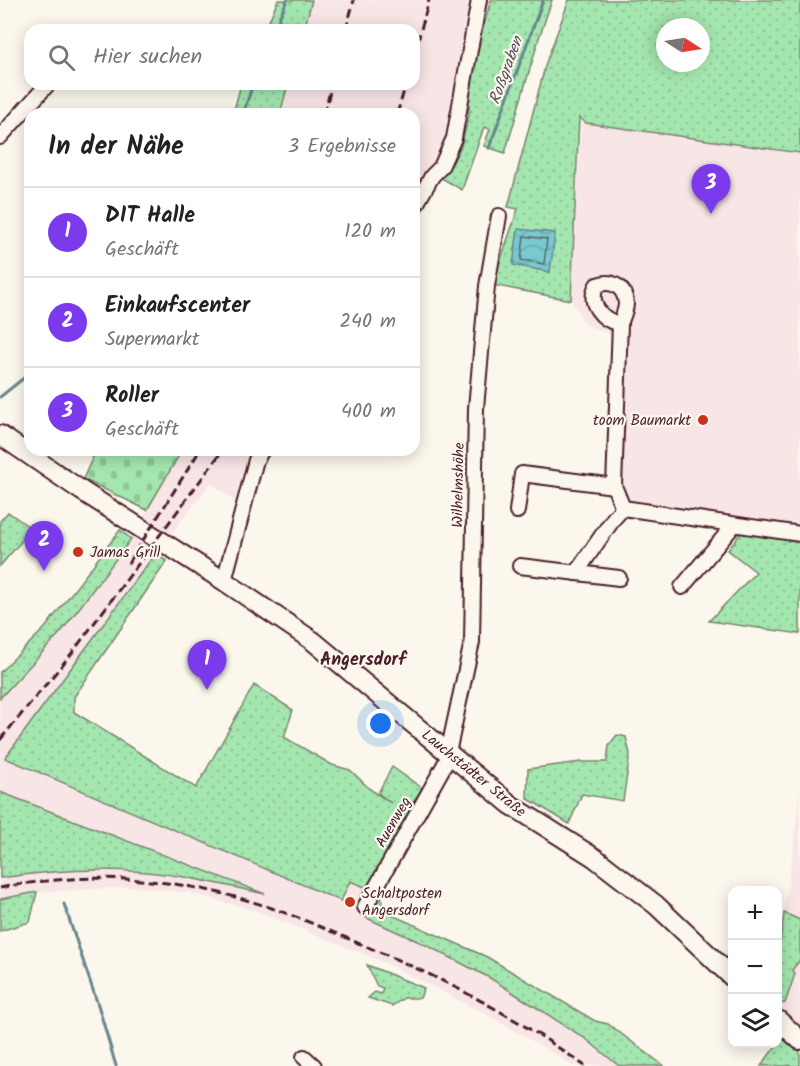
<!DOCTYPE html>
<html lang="de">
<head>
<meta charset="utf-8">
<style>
	body { margin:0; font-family:Kalam,sans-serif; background:#f6f6f6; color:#222 }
	.controls { position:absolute; right:18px; bottom:18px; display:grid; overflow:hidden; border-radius:12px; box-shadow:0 3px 15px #0003 }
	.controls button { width:54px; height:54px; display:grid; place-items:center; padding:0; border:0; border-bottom:2px solid #e0e0e0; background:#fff; color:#222; font:30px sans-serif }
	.compass { position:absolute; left:656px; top:18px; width:54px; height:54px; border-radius:50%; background:#fff; box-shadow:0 3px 15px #0003; rotate:102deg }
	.you { position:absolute; left:381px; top:724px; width:21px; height:21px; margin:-15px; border:4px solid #fff; border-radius:50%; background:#1a73e8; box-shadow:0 0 0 9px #1a73e833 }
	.badge { display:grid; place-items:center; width:39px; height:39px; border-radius:50%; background:#7c3aed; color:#fff; font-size:20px; font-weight:700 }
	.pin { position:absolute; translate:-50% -50px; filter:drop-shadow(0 2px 3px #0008) }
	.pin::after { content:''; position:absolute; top:32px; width:21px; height:18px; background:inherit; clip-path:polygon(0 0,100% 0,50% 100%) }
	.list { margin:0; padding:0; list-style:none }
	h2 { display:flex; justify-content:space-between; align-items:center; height:78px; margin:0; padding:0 24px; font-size:26px }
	h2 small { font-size:20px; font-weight:400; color:#767676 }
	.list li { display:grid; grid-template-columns:39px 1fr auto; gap:18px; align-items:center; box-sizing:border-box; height:90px; padding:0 24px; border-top:2px solid #e0e0e0 }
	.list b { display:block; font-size:22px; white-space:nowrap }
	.list p { margin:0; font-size:20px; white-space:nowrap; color:#767676 }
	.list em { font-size:20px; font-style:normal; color:#767676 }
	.icon { flex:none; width:33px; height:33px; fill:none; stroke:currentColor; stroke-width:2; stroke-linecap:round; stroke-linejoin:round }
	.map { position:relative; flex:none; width:800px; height:1066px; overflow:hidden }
	.search { position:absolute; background:#fff; box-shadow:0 3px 15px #0003; left:24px; top:24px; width:396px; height:66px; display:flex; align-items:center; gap:15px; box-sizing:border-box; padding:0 21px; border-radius:18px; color:#767676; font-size:22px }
	.panel { position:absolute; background:#fff; box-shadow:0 3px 15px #0003; left:24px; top:108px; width:396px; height:348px; border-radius:18px }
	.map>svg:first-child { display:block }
	.built { fill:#f8e6e7 }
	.green { fill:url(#green-dots); stroke:#77826d; stroke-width:1.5; fill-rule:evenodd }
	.cemetery { fill:url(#cemetery-stones); stroke:#77826d; stroke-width:1.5 }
	.water { fill:url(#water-waves); stroke:#66868e; stroke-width:1.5 }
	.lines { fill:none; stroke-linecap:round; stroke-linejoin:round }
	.shore { stroke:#5c636d; stroke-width:1.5 }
	.stream { stroke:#66868e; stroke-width:3 }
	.minor-casing { stroke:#4a1f2b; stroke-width:18 }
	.major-casing { stroke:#4a1f2b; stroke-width:22 }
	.minor { stroke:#fbf7ec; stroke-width:14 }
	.major { stroke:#fbf7ec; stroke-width:18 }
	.rail { stroke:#4a1f2b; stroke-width:3; stroke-dasharray:9 4.5; stroke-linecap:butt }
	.poi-dot { fill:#c8321e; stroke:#fbf7ec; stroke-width:2 }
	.labels { text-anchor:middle; stroke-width:4.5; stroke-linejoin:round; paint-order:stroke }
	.poi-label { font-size:15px; fill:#4a1f2b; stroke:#fbf7ec; text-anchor:start }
	.street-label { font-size:15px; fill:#4a1f2b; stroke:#fbf7ec }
	.water-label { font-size:16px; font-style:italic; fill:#58525d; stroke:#fbf7ec }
	.quarter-label { font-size:18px; font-weight:bold; fill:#4a1f2b; stroke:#fbf7ec }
</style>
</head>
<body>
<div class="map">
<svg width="800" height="1066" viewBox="0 0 800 1066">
	<defs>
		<pattern id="green-dots" width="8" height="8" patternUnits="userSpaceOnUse" patternTransform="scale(1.5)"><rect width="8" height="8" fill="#a4e6af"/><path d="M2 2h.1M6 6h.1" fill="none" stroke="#8fc597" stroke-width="1.8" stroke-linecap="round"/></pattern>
		<pattern id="cemetery-stones" width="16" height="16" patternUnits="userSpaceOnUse" patternTransform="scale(1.5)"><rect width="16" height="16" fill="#a4e6af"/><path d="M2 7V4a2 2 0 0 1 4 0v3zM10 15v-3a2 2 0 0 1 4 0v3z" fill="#8fc597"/></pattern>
		<pattern id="water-waves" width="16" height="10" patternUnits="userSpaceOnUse" patternTransform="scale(1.5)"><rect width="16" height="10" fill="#78cad0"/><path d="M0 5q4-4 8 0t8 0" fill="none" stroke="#69adb3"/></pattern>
	</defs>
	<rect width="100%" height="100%" fill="#fbf7ec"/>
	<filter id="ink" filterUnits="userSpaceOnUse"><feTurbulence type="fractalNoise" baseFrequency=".0167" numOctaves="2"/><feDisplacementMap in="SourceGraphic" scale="12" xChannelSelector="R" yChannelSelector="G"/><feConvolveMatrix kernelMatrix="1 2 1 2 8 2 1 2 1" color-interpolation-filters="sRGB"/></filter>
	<g filter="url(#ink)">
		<g class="built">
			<path d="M312 0H491L469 78V115L461 146 453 162 440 175 426 177 414 172V114H280L288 84H414V30H304Z"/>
			<path d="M581 123 800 153V533L623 508 614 486 613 336 585 324 571 300Z"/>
			<path d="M182 450H256L250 461 236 502 211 483 155 554 6 758 265 867 350 881 370 889 360 915 424 944 490 978 586 1039 619 1066H572L555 1054 482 1012 385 963 260 912 189 893 134 887 37 892 0 899V878L38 872 90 870H115L182 876 259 893 0 792V693L131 539Z"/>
			<path d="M800 788V1040L778 1020V948L793 851Z"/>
		</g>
		<g class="green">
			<path d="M278 0H312L304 30H265Z"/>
			<path d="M491 0H552L539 38 505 153 484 146 490 129 484 127 462 190 440 177V175L453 162 461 146 469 115V78Z"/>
			<path d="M569 0H800V153L586 123 579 117 571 300 492 285 518 209 508 207 546 63ZM665 27H701V63H665Z"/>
			<path d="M241 84H288L280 114H233Z"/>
			<path d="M8 512 32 529 0 566V521Z"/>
			<path d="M120 530 131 539 62 631 0 698V672L45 628Z"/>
			<path d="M741 533 800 542V634L709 621 756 572 728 550Z"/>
			<path d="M155 554 167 561 74 697V712L196 788 254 685 293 710 284 737 332 765 350 770 371 790 391 803 378 793 392 767 422 788 408 812 413 816 370 889 350 881 341 901 5 758Z"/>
			<path d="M617 735 626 737 630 754 623 801 582 794 569 824 527 798 528 769 581 762H607L609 745Z"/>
			<path d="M0 792 265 894C238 888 211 882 184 877 123 866 60 869 0 878Z"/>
			<path d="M381 891 382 903 385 912 487 957 595 1021 608 1024 664 1066H619L586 1039 490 978 424 944 360 915H364Z"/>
			<path d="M37 892 30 922 0 931V899Z"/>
			<path d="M784 913 800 920V960L792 970 795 974 785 1003 778 1004V960Z"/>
			<path d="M367 965 424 988 420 998H404L392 1006 368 998 375 992 381 994 383 988 377 986Z"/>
			<path d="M784 1035 800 1052V1066H761Z"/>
		</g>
		<path class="cemetery" d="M96 450H182L147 510 83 479Z"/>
		<path class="water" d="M518 229 555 233 550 272 513 265Z"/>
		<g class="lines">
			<path class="shore" d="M524 236 547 239 544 264 521 260Z"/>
			<g class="stream">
				<path d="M274 30 287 0"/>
				<path d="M243 114 253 84"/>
				<path d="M489 148 543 0"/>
				<path d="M0 397 30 373"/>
				<path d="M64 904 99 1008 116 1066"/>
			</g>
			<defs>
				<g id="minor">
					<path d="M0 137 48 84"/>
					<path d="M414 208 432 176 441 167 454 138 479 0"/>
					<path d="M620 324C601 320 587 303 597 285 612 279 625 287 626 304 626 310 622 318 620 324L614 486 623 508 800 534"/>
					<path d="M517 511 522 474 614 486"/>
					<path d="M520 566 619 578"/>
					<path d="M576 573 614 518 623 508"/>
					<path d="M224 581 256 460 262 450"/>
					<path d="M682 587 734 525"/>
					<path d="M365 907 446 762 472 642 476 408 487 286 499 216"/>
					<path d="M304 1057 314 1066"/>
				</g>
				<g id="major">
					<path d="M0 435 82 491 224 581 313 641 511 805 595 858 656 905 732 977"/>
					<path d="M778 1020 800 1040"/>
				</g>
			</defs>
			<use href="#minor" class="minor-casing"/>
			<use href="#major" class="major-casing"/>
			<use href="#minor" class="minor"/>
			<use href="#major" class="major"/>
			<g class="rail">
				<path d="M346 30 354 0"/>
				<path d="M414 55 429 0"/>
				<path d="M324 114 332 84"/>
				<path d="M397 114 406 84"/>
				<path d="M128 564 200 450"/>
				<path d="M0 740 72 653 223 450"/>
				<path d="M0 888C79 872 161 876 239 898 280 909 319 926 358 943 439 976 514 1015 585 1066"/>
			</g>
		</g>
	</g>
	<g class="poi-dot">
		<circle cx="703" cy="420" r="6"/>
		<circle cx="78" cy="552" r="6"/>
		<circle cx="350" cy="902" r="6"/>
	</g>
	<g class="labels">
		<g class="poi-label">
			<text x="691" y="425" text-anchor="end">toom Baumarkt</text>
			<text x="90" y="557">Jamas Grill</text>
			<text x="362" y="898">Schaltposten<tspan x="362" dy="17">Angersdorf</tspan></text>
		</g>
		<g class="street-label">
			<text transform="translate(458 485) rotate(-89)" y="5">Wilhelmshöhe</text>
			<text transform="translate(474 773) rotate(39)" y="5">Lauchstädter Straße</text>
			<text transform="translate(393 822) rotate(-60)" y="5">Auenweg</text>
		</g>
		<g class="water-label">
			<text transform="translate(505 70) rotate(-70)" y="6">Roßgraben</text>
		</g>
		<g class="quarter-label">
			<text x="363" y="665">Angersdorf</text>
		</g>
	</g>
</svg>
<div class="controls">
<button>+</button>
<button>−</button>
<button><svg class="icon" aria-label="layers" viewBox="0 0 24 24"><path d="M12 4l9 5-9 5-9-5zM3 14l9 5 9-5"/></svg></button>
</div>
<svg class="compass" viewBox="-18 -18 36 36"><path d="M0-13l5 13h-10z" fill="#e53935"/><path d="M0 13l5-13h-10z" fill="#767676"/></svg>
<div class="you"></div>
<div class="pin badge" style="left:207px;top:690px">1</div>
<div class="pin badge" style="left:44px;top:571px">2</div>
<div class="pin badge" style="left:711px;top:214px">3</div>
<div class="search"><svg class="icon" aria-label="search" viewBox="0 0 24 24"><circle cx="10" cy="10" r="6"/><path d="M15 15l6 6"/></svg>Hier suchen</div>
<section class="panel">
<h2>In der Nähe<small>3 Ergebnisse</small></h2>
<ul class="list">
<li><span class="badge">1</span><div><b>DIT Halle</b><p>Geschäft</p></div><em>120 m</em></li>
<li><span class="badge">2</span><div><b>Einkaufscenter</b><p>Supermarkt</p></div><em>240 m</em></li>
<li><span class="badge">3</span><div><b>Roller</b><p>Geschäft</p></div><em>400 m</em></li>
</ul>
</section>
</div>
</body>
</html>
